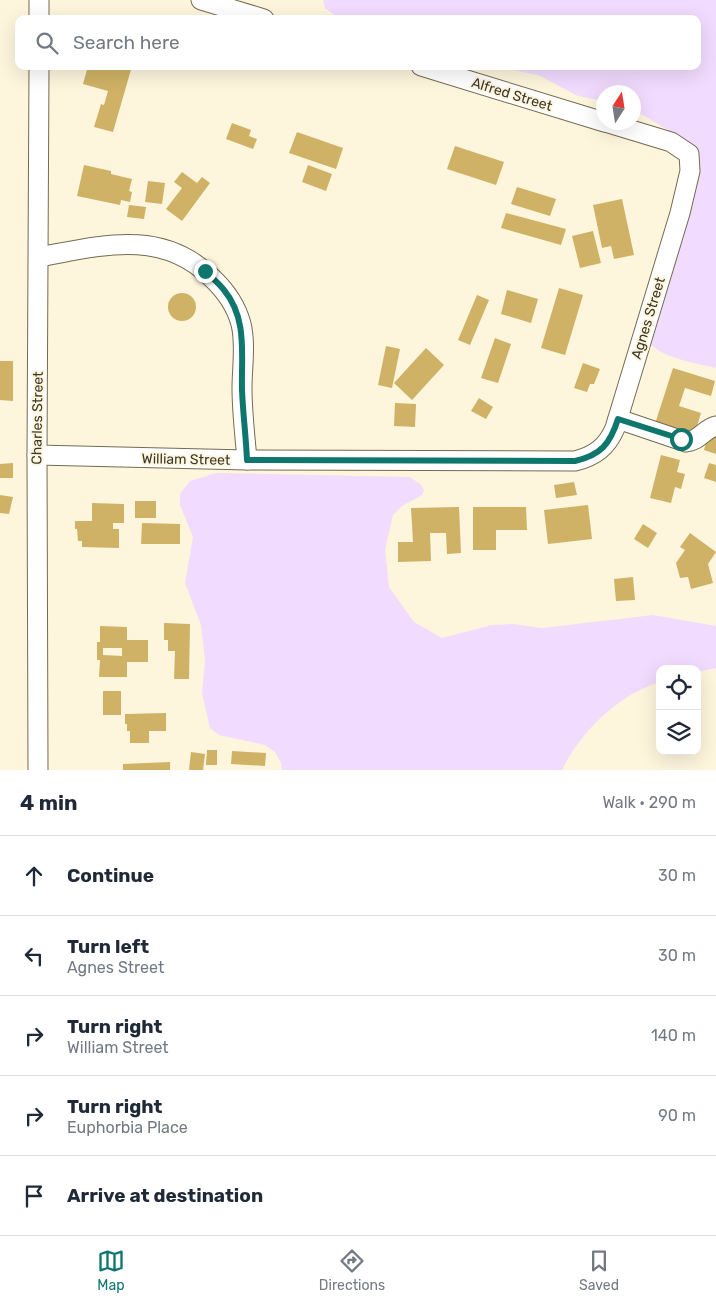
<!DOCTYPE html>
<html lang="en">
<head>
<meta charset="utf-8">
<style>
	body { margin:0; font-family:Rubik,sans-serif; background:#f6f6f7; color:#1f2937 }
	.controls { position:absolute; right:15px; bottom:15px; display:grid; overflow:hidden; border-radius:10px; box-shadow:0 5px 20px #0002 }
	.controls button { width:45px; height:45px; display:grid; place-items:center; padding:0; border:0; border-bottom:1px solid #e0e1e3; background:#fff; color:#1f2937; font:25px sans-serif }
	.compass { position:absolute; left:596px; top:85px; width:45px; height:45px; border-radius:50%; background:#fff; box-shadow:0 5px 20px #0002; rotate:12deg }
	.stop { position:absolute; width:15px; height:15px; margin:-11px; border:4px solid #0f766e; border-radius:50%; background:#fff }
	.stop.end { background:#0f766e; border-color:#fff; box-shadow:0 1px 5px #0008 }
	.list { margin:0; padding:0; list-style:none }
	h2 { display:flex; justify-content:space-between; align-items:center; height:65px; margin:0; padding:0 20px; font-size:21px }
	h2 small { font-size:16px; font-weight:400; color:#747a83 }
	.list li { display:grid; grid-template-columns:32px 1fr auto; gap:15px; align-items:center; box-sizing:border-box; height:80px; padding:0 20px; border-top:1px solid #e0e1e3 }
	.list b { display:block; font-size:19px; white-space:nowrap }
	.list p { margin:0; font-size:16px; white-space:nowrap; color:#747a83 }
	.list em { font-size:16px; font-style:normal; color:#747a83 }
	.icon { flex:none; width:28px; height:28px; fill:none; stroke:currentColor; stroke-width:2; stroke-linecap:round; stroke-linejoin:round }
	.map { position:relative; flex:none; width:716px; height:770px; overflow:hidden }
	.search { position:absolute; background:#fff; box-shadow:0 5px 20px #0002; left:15px; right:15px; top:15px; height:55px; display:flex; align-items:center; gap:12px; box-sizing:border-box; padding:0 18px; border-radius:10px; color:#747a83; font-size:19px }
	.sheet { height:465px; background:#fff }
	nav { display:flex; justify-content:space-around; align-items:center; box-sizing:border-box; height:70px; border-top:1px solid #e0e1e3; background:#fff; font-size:14px; color:#747a83 }
	nav a { display:grid; justify-items:center; gap:2px }
	nav .on { color:#0f766e }
	.map>svg:first-child { display:block }
	.green { fill:#f1dbfe }
	.building { fill:#cfb265; fill-rule:evenodd }
	.lines { fill:none; stroke-linecap:round; stroke-linejoin:round }
	.street-casing { stroke:#756b51; stroke-width:21 }
	.street { stroke:#fff; stroke-width:19 }
	.route { stroke:#0f766e; stroke-width:6 }
	.labels { text-anchor:middle; stroke-width:4; stroke-linejoin:round; paint-order:stroke }
	.street-label { font-size:14px; fill:#3b372b; stroke:#fef5dd }
</style>
</head>
<body>
<div class="map">
<svg width="716" height="770" viewBox="0 0 716 770">
	<rect width="100%" height="100%" fill="#fef5dd"/>
	<g class="green">
		<path d="M323 0H716V368C700 364 656 357 649 341L697 163 690 143 634 110V92H604L603 101 578 96 538 75 493 66H697V19H339L325 8Z"/>
		<path d="M216 473 410 477 421 485 424 490 422 495 402 506 393 515 385 550 389 587 414 622 442 638 492 625 513 624 542 628 653 615 716 626V668L697 672V669H660V682C618 695 581 731 562 770H282L281 763 275 752 265 745 219 735 210 728 202 693 205 661 201 625 185 583 193 537 180 505V494L190 481Z"/>
	</g>
	<g class="building">
		<path d="M88 66H132L113 132 94 127 101 104 104 105 108 91 83 84Z"/>
		<path d="M232 123 251 130 249 136 257 139 253 149 226 139Z"/>
		<path d="M297 132 343 148 336 169 289 153Z"/>
		<path d="M455 146 504 162 496 185 447 169Z"/>
		<path d="M84 165 111 171V174L132 179 129 191 132 192 130 202 121 200 120 205 77 196Z"/>
		<path d="M308 165 332 174 326 191 302 182Z"/>
		<path d="M182 172 197 183 202 177 210 183 182 221 166 209 182 188 174 182Z"/>
		<path d="M148 181 165 183 162 204 145 202Z"/>
		<path d="M517 187 556 199 550 216 511 204Z"/>
		<path d="M622 199 634 255 614 259 611 246 602 248 593 205Z"/>
		<path d="M129 205 146 207 144 219 127 217Z"/>
		<path d="M506 213 566 229 561 245 501 228Z"/>
		<path d="M593 231 601 263 580 268 572 236Z"/>
		<path d="M559 288 583 295 565 355 541 348Z"/>
		<path d="M507 290 538 299 531 323 501 314Z"/>
		<circle cx="182" cy="307" r="14"/>
		<path d="M477 295 489 300 470 345 458 340Z"/>
		<path d="M495 338 511 344 498 383 481 378Z"/>
		<path d="M386 346 400 349 392 388 378 385Z"/>
		<path d="M426 348 444 365 412 400 394 383Z"/>
		<path d="M0 361H13V401L0 400Z"/>
		<path d="M583 363 600 369 594 384H590L587 392 574 388Z"/>
		<path d="M673 368 715 381 711 396 685 388 679 406 701 413 693 439 654 427Z"/>
		<path d="M479 398 493 407 486 419 471 411Z"/>
		<path d="M395 403 416 404 415 427 394 426Z"/>
		<path d="M710 428 716 430V454L704 450Z"/>
		<path d="M661 455 680 460 677 472 685 474 681 489 675 487 671 503 650 498Z"/>
		<path d="M13 463V478H0V464Z"/>
		<path d="M709 463 716 465V482L704 478Z"/>
		<path d="M574 482 577 495 556 498 554 485Z"/>
		<path d="M0 495 13 497 9 514 0 513Z"/>
		<rect x="135" y="501" width="21" height="17"/>
		<path d="M92 503 124 504V523H113V529H119V548L82 547V541H78L77 529H75V521H92Z"/>
		<path d="M588 505 592 539 548 544 544 510Z"/>
		<path d="M459 507 461 553 447 554 446 533H430L431 561 398 562V542H413L411 508Z"/>
		<path d="M473 507H526L527 530H496V550H473Z"/>
		<path d="M142 523 180 524V544H141Z"/>
		<path d="M643 524 657 533 648 548 634 539Z"/>
		<path d="M690 533 716 552 708 564 713 583 691 589 688 577 680 578 676 563 685 550 680 547Z"/>
		<path d="M633 577 635 600 616 601 614 579Z"/>
		<path d="M164 623 190 624 189 679H174L175 651H168V640H164Z"/>
		<path d="M100 626 127 627V640H148V662H127V677H99L100 660H97V642H100ZM103 648H122V656L103 655Z"/>
		<rect x="103" y="691" width="18" height="24"/>
		<path d="M166 713V731H149V743H130V731H127V724H125V714Z"/>
		<path d="M207 750H217V765H206Z"/>
		<path d="M232 751 266 753 265 766 231 764Z"/>
		<path d="M191 752 205 754 203 770H189Z"/>
		<path d="M170 762V770H123V764Z"/>
	</g>
	<g class="lines">
		<defs>
			<g id="street">
				<path d="M201 0 264 19"/>
				<path d="M39 19V0"/>
				<path d="M421 66 604 122"/>
				<path d="M39 257C100 246 161 228 211 277 225 290 236 305 241 324 246 344 242 368 242 388 242 412 245 436 247 460"/>
				<path d="M618 419 686 442C699 441 704 429 716 426"/>
				<path d="M37 455 247 460 575 461C595 456 607 447 615 428L680 213 690 171 689 154 671 142 605 122"/>
				<path d="M38 770 37 455 39 66"/>
			</g>
		</defs>
		<use href="#street" class="street-casing"/>
		<use href="#street" class="street"/>
	</g>
	<g class="lines">
		<path class="route" d="M205 271C211 277 219 283 224 290 248 319 241 356 242 390 243 414 246 437 247 460L575 461C601 455 610 444 618 419L681 439"/>
	</g>
	<g class="labels">
		<g class="street-label">
			<text transform="translate(512 94) rotate(17)" y="5">Alfred Street</text>
			<text transform="translate(648 318) rotate(-73)" y="5">Agnes Street</text>
			<text transform="translate(37 418) rotate(-89)" y="5">Charles Street</text>
			<text transform="translate(186 459) rotate(1)" y="5">William Street</text>
		</g>
	</g>
</svg>
<div class="controls">
<button><svg class="icon" aria-label="locate" viewBox="0 0 24 24"><circle cx="12" cy="12" r="6"/><path d="M12 2v4M12 18v4M2 12h4M18 12h4"/></svg></button>
<button><svg class="icon" aria-label="layers" viewBox="0 0 24 24"><path d="M12 4l9 5-9 5-9-5zM3 14l9 5 9-5"/></svg></button>
</div>
<svg class="compass" viewBox="-18 -18 36 36"><path d="M0-13l5 13h-10z" fill="#e53935"/><path d="M0 13l5-13h-10z" fill="#747a83"/></svg>
<div class="stop" style="left:681px;top:439px"></div>
<div class="stop end" style="left:205px;top:271px"></div>
<div class="search"><svg class="icon" aria-label="search" viewBox="0 0 24 24"><circle cx="10" cy="10" r="6"/><path d="M15 15l6 6"/></svg>Search here</div>
</div>
<section class="sheet">
<h2>4 min<small>Walk · 290 m</small></h2>
<ul class="list">
<li><svg class="icon" aria-label="ahead" viewBox="0 0 24 24"><path d="M12 20V5M6 11l6-6 6 6"/></svg><div><b>Continue</b></div><em>30 m</em></li>
<li><svg class="icon" aria-label="left" viewBox="0 0 24 24"><path d="M17 20v-9H6M10 6l-5 5 5 5"/></svg><div><b>Turn left</b><p>Agnes Street</p></div><em>30 m</em></li>
<li><svg class="icon" aria-label="right" viewBox="0 0 24 24"><path d="M7 20v-9h11M14 6l5 5-5 5"/></svg><div><b>Turn right</b><p>William Street</p></div><em>140 m</em></li>
<li><svg class="icon" aria-label="right" viewBox="0 0 24 24"><path d="M7 20v-9h11M14 6l5 5-5 5"/></svg><div><b>Turn right</b><p>Euphorbia Place</p></div><em>90 m</em></li>
<li><svg class="icon" aria-label="arrive" viewBox="0 0 24 24"><path d="M6 21V4h12l-3 4 3 4H6"/></svg><div><b>Arrive at destination</b></div></li>
</ul>
</section>
<nav>
<a class="on"><svg class="icon" aria-label="map" viewBox="0 0 24 24"><path d="M3 6l6-2 6 2 6-2v14l-6 2-6-2-6 2zM9 4v14M15 6v14"/></svg>Map</a>
<a><svg class="icon" aria-label="directions" viewBox="0 0 24 24"><path d="M12 3l9 9-9 9-9-9zM9 14v-3h6M13 9l2 2-2 2"/></svg>Directions</a>
<a><svg class="icon" aria-label="saved" viewBox="0 0 24 24"><path d="M7 4h10v16l-5-4-5 4z"/></svg>Saved</a>
</nav>
</body>
</html>
